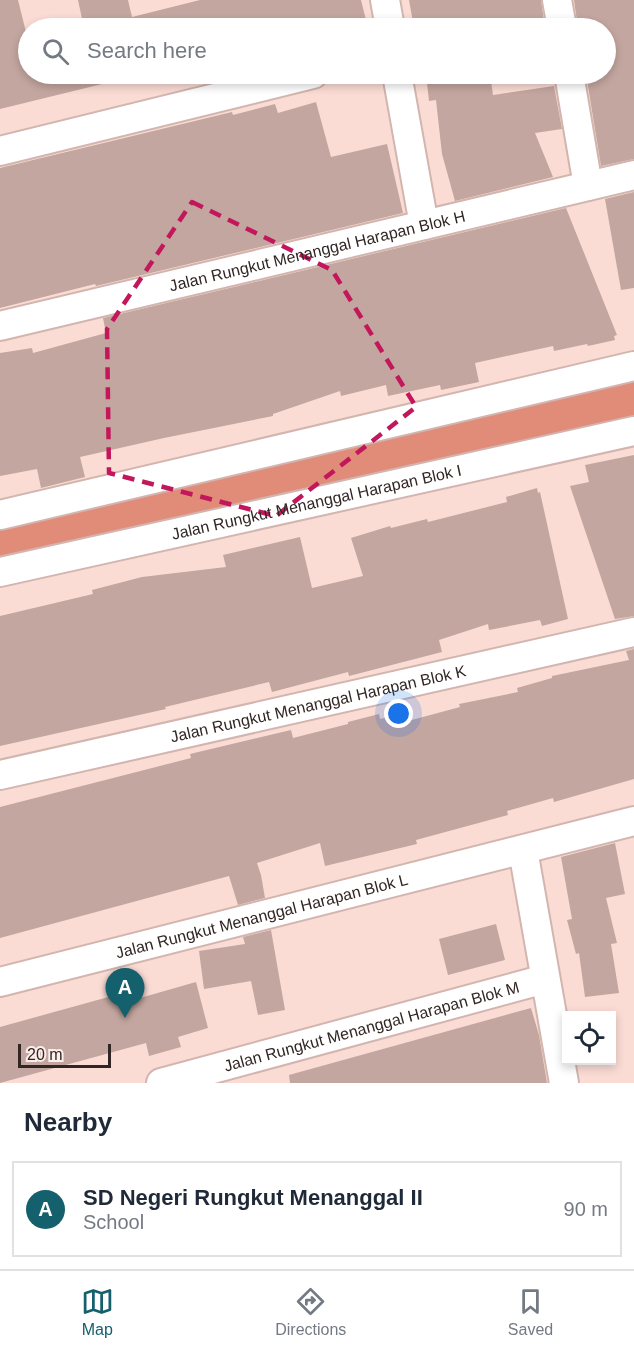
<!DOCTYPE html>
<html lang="en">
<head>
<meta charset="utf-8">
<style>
	body { margin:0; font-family:Helvetica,sans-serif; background:#f6f6f7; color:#1f2937 }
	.controls { position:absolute; right:18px; bottom:18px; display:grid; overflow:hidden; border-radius:0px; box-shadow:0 3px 9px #0003 }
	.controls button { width:54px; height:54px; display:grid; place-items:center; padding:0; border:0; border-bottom:2px solid #e0e1e3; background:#fff; color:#1f2937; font:30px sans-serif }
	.scale { position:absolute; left:18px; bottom:15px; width:93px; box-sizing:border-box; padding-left:6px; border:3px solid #312624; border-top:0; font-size:16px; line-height:21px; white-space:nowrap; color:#312624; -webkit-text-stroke:4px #fbeeeb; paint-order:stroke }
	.you { position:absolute; left:399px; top:714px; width:21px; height:21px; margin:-15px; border:4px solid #fff; border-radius:50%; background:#1a73e8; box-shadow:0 0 0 9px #1a73e833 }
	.badge { display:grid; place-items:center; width:39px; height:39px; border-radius:50%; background:#15606d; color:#fff; font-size:20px; font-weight:700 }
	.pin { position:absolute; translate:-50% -50px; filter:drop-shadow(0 2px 3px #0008) }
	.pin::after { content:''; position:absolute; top:32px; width:21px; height:18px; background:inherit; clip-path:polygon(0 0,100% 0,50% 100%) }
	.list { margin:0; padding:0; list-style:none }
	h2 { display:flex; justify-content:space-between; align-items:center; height:78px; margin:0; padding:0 24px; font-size:26px }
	h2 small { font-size:20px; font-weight:400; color:#747a83 }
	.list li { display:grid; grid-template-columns:39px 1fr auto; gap:18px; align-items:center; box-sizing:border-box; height:96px; margin:0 12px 12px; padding:0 12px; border:2px solid #e0e1e3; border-radius:0px }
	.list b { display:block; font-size:22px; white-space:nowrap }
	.list p { margin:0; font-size:20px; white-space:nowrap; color:#747a83 }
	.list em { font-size:20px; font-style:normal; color:#747a83 }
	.icon { flex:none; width:33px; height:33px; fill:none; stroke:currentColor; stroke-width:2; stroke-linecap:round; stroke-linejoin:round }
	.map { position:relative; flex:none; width:634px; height:1083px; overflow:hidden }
	.search { position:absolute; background:#fff; box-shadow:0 3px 9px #0003; left:18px; right:18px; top:18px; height:66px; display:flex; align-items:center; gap:15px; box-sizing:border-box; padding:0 21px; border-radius:33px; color:#747a83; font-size:22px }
	.sheet { height:186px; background:#fff }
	nav { display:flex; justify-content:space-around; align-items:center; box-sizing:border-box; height:84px; border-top:2px solid #e0e1e3; background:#fff; font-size:16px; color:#747a83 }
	nav a { display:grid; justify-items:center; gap:3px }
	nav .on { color:#15606d }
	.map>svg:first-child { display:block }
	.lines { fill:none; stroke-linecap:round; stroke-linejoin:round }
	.river { stroke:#e18b79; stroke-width:56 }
	.building { fill:#c3a69f }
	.street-casing { stroke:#d3b5af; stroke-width:32 }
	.street { stroke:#fff; stroke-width:28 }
	.marked { fill:none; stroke:#c2185b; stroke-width:4.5; stroke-dasharray:12 8; stroke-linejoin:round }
	.labels { text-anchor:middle; stroke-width:5; stroke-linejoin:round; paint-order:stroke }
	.street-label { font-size:16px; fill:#312624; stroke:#fbeeeb }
</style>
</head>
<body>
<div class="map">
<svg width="634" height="1083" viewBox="0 0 634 1083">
	<rect width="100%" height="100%" fill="#fbdcd5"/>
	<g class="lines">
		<path class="river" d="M0 541 634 399"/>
	</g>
	<g class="building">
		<path d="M0 0H18L28 40V74H143L0 109Z"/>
		<path d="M78 0H128L132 17 200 0H361L368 28H84Z"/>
		<path d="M409 0H541L545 28H414Z"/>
		<path d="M574 0H634V159L601 166 586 74H606V28H578Z"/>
		<path d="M426 74H490L493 95 554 86 562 129 535 133 553 177 455 201 442 154 436 100 429 101Z"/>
		<path d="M316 102 331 157 387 144 403 213 96 286 95 284 0 308V168L232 112 233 115 275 104 278 113Z"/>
		<path d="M634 192V288L621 290 605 199Z"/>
		<path d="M566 208 617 335 614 336 615 340 588 346 587 344 554 351 553 346 475 363 479 382 441 390 440 385 388 396 386 385 341 396 340 391 273 414V416L164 438 80 457 85 477 41 488 37 469 0 476V353L32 348 33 353 106 333 103 318Z"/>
		<path d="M634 455V616L615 619 570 486 589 482 585 465Z"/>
		<path d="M537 488 538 493 540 492 568 619 542 626 540 620 489 630 488 624 439 640 442 652 349 676 348 672 272 692 269 682 165 707 166 709 0 746V616L93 594 92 590 142 577 226 567 223 555 300 537 312 588 363 576 351 538 390 526 391 528 427 519 428 522 507 502 506 497Z"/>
		<path d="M634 649V779L554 802 553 798 507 811 508 815 416 840 417 844 325 866 320 843 257 863 261 875 265 898 238 905 229 876 0 938V807L191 758 190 754 291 730 293 738 348 724V722L379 714 380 719 407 713 408 721 460 707 459 704 518 692 517 688 552 678V676L629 660 626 651Z"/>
		<path d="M615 843 625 894 606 898 617 943 611 944 619 993 585 997 579 953 576 954 567 920 572 919 561 857Z"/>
		<path d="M496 924 505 960 448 975 439 939Z"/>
		<path d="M271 930 285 1010 258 1015 251 981 204 989 199 951 245 944 243 937Z"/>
		<path d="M196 982 208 1028 178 1037 181 1047 149 1056 146 1043 0 1083V1027L130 991 133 1000Z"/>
		<path d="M531 1008 539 1035 547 1083H290L289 1075Z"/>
	</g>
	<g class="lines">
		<defs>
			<g id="street">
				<path d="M385 0 390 28"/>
				<path d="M557 0 562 28"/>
				<path d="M397 74 424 225"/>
				<path d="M569 74 588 186"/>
				<path d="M0 151 313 74"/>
				<path id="s1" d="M0 326 634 175"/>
				<path d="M0 515 634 366"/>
				<path id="s2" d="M0 572 634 431"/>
				<path id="s3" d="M0 775 634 632"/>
				<path d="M523 850 564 1083"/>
				<path id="s4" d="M0 982 634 821"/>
				<path id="s5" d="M161 1083 545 979"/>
			</g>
		</defs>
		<use href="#street" class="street-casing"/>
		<use href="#street" class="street"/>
	</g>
	<path class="marked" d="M192 202 332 270 416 407 276 516 109 473 107 329Z"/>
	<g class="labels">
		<g class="street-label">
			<text dy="6" stroke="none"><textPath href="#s1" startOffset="326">Jalan Rungkut Menanggal Harapan Blok H</textPath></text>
			<text dy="6" stroke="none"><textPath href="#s2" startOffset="324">Jalan Rungkut Menanggal Harapan Blok I</textPath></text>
			<text dy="6" stroke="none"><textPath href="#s3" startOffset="326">Jalan Rungkut Menanggal Harapan Blok K</textPath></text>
			<text dy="6" stroke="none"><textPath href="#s4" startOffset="270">Jalan Rungkut Menanggal Harapan Blok L</textPath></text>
			<text dy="6" stroke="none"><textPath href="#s5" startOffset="218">Jalan Rungkut Menanggal Harapan Blok M</textPath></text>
		</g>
	</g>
</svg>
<div class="controls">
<button><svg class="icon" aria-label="locate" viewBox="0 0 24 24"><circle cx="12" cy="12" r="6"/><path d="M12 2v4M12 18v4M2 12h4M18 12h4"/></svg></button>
</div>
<div class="scale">20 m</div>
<div class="you"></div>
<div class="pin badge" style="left:125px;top:1018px">A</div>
<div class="search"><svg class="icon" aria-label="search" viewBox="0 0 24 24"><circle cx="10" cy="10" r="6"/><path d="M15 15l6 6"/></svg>Search here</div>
</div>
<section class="sheet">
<h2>Nearby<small></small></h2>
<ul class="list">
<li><span class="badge">A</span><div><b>SD Negeri Rungkut Menanggal II</b><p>School</p></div><em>90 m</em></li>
</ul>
</section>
<nav>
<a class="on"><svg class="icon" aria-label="map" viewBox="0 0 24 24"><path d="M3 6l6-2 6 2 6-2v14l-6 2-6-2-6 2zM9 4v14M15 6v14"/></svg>Map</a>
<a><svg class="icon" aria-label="directions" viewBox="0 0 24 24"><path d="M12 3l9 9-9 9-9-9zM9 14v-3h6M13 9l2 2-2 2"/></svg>Directions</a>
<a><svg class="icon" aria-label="saved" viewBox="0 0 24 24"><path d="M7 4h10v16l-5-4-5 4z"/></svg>Saved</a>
</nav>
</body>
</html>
